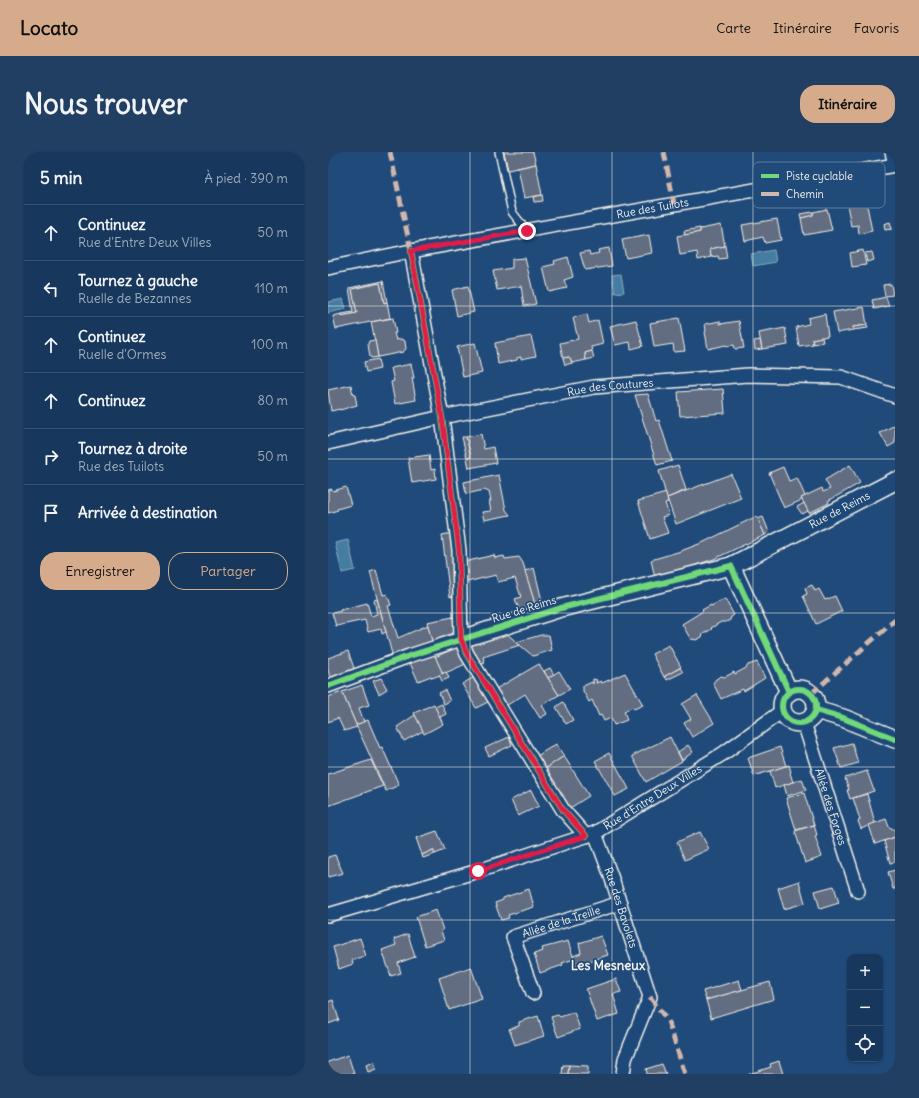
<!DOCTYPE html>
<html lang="fr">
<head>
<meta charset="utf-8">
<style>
	body { margin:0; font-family:Delius,sans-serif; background:#203f62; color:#f1f3f6 }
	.controls { position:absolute; right:12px; bottom:12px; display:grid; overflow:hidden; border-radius:8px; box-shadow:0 1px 3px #0004 }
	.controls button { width:36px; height:36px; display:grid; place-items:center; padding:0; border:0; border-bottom:1px solid #365272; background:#17385c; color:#f1f3f6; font:20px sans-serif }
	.stop { position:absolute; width:12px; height:12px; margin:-9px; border:3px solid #e11d48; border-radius:50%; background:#fff }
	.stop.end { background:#e11d48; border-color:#fff; box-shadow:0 1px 4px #0008 }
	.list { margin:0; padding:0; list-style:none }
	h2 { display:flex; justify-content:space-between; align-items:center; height:52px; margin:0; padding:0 16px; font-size:17px }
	h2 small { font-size:13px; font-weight:400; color:#9eacbb }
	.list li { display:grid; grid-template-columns:26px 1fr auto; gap:12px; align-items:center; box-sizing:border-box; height:56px; padding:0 16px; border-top:1px solid #365272 }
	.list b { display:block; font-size:15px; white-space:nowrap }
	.list p { margin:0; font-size:13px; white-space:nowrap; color:#9eacbb }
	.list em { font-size:13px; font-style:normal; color:#9eacbb }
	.actions { display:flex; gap:8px; padding:12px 16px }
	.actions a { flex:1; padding:9px 0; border:1px solid #d6ab8b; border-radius:16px; text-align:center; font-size:14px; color:#d6ab8b }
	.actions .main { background:#d6ab8b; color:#111 }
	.icon { flex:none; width:22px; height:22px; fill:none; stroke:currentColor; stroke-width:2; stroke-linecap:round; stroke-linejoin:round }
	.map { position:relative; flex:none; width:567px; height:922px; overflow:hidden; border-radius:16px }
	header { display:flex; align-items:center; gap:24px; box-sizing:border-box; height:56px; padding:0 20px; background:#d6ab8b; color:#111 }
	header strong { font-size:19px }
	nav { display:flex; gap:22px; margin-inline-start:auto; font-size:14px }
	.intro { display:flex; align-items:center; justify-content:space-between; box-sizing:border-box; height:96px; padding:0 24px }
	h1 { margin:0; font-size:28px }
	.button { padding:10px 18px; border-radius:16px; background:#d6ab8b; color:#111; font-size:14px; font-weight:700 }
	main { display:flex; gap:24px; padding:0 24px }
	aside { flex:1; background:#17385c; border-radius:16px; box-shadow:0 1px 3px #0004 }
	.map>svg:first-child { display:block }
	.water { fill:#457ca2; stroke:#8babbe }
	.building { fill:#626d82; stroke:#f4f1e8 }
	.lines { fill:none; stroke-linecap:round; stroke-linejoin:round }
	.service-casing { stroke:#f4f1e8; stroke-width:10 }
	.minor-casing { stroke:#f4f1e8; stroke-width:16 }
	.tertiary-casing { stroke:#f4f1e8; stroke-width:20 }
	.service { stroke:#1f4a7a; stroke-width:7 }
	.minor { stroke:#1f4a7a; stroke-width:13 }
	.tertiary { stroke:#1f4a7a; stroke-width:17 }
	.quiet { stroke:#d1b7ad; stroke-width:5; stroke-dasharray:10 5; stroke-linecap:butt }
	.cycleway-casing { stroke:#1f4a7a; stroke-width:8 }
	.cycleway { stroke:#71d979; stroke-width:6 }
	.route { stroke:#e11d48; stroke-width:5 }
	.grid { fill:none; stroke:#f4f1e8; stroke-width:1; stroke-opacity:0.55 }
	.labels { text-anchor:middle; stroke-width:3.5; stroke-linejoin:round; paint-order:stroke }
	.street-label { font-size:11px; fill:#f4f1e8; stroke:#1f4a7a }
	.quarter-label { font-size:13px; font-weight:bold; fill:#f4f1e8; stroke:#1f4a7a }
	.key { fill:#1f4a7a; stroke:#5f7c9b; stroke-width:1 }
	.key-label { font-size:11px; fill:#f4f1e8 }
</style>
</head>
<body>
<header>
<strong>Locato</strong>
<nav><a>Carte</a><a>Itinéraire</a><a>Favoris</a></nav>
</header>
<div class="intro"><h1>Nous trouver</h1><a class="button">Itinéraire</a></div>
<main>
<aside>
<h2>5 min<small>À pied · 390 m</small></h2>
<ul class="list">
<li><svg class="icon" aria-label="ahead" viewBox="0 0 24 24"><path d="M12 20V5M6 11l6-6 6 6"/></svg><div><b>Continuez</b><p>Rue d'Entre Deux Villes</p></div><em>50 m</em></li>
<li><svg class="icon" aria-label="left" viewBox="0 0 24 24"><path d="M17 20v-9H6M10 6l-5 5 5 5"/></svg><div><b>Tournez à gauche</b><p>Ruelle de Bezannes</p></div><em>110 m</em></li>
<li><svg class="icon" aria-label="ahead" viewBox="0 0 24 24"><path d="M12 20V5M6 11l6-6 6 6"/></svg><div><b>Continuez</b><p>Ruelle d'Ormes</p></div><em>100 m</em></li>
<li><svg class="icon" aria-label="ahead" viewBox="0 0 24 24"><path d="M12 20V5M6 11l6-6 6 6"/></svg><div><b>Continuez</b></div><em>80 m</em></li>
<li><svg class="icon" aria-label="right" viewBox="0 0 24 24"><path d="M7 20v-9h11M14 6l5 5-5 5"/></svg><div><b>Tournez à droite</b><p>Rue des Tuilots</p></div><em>50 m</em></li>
<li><svg class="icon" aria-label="arrive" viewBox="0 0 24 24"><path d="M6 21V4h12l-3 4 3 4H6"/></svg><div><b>Arrivée à destination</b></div></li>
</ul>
<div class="actions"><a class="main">Enregistrer</a><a>Partager</a></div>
</aside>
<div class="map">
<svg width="567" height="922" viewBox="0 0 567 922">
	<rect width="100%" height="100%" fill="#1f4a7a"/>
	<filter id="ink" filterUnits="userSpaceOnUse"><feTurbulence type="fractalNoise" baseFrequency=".025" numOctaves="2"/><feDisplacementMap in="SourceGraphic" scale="8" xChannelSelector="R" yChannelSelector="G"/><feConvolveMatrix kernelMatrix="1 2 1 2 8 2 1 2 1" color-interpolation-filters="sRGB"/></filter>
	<g filter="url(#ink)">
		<g class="water">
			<path d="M446 98 448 110 425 114 423 102Z"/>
			<path d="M293 122 296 140 287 141 284 123Z"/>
			<path d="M15 147 18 157 0 161V150Z"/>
			<path d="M20 388 27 418 14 421 7 391Z"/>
		</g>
		<g class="building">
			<path d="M176 0H205L208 12 180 18Z"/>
			<path d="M208 12 214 43 196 46 190 16Z"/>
			<path d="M214 43 215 49 206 50 205 45Z"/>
			<path d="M537 43 544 79 531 82 530 73 523 74 518 47Z"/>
			<path d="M499 57 504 78 476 83 473 66 485 63V60Z"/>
			<path d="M485 60V63L473 66 472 62Z"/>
			<path d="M449 67 453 88 437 91 435 85 417 89 414 73Z"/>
			<path d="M562 70 564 77 557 78 556 72Z"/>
			<path d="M393 73 397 94 382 97 383 105 370 108 369 100 352 103 349 84 372 80V77Z"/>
			<path d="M372 76V80L357 83 356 79Z"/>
			<path d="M321 83 324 101 298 106 294 88Z"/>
			<path d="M397 94 399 106 391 107 390 104 383 105 382 97Z"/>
			<path d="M281 96 284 114 257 118 252 101 261 99 262 103 271 101 270 98Z"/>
			<path d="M535 98 538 113 524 115 522 101Z"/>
			<path d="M544 100 546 108 539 110 537 101Z"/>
			<path d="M240 105 245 125 236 128 239 136 221 140 215 115 227 112 226 109Z"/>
			<path d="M197 106 208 152 196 154 193 134 169 138 165 119 184 116V107Z"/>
			<path d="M55 129 59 150 56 151 52 131 24 137 29 161 13 164V162L25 160 21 136Z"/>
			<path d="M52 131 56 151 59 150 62 166 8 177 5 164 13 162V164L29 161 24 137Z"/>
			<path d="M563 132 565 143 557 144 555 133Z"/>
			<path d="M140 134 146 160 129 164 124 138Z"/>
			<path d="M558 145 561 154 546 157 544 148Z"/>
			<path d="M536 155 539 173 525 175V178L509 181 505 160Z"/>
			<path d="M259 162 261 171 270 168 275 192 263 195 264 199 257 201 258 208 244 211 242 206 241 205 235 206 232 191 250 187 245 166Z"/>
			<path d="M497 162 500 184 484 187 485 192 471 194 468 175 481 172 480 166Z"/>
			<path d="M65 166 68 181H66L68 188 73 187 77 189 78 197 75 200 50 205 43 170Z"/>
			<path d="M351 166 357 199 346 200 345 192 326 195 322 171Z"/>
			<path d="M308 168 315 194 303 197 302 190 287 193 282 174Z"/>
			<path d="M392 169V172L411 169 416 196 407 197 406 193 399 194 398 193 380 197 377 180 378 179 377 172Z"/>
			<path d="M539 173 540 176 525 178V175Z"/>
			<path d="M457 176 460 193 434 197 431 181Z"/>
			<path d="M203 184 208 204 193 207V205L189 206V208L170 212 167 191Z"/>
			<path d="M494 185 495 190 485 192 484 187Z"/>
			<path d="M47 188 50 205 44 206 42 205 40 192 41 189Z"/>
			<path d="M432 188 434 197 427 198 426 189Z"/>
			<path d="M147 191 154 221 135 225 129 195Z"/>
			<path d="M264 199 266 206 258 208 257 201Z"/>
			<path d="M241 205 242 206 244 211 237 213 235 206Z"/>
			<path d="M50 207 52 217 38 220 36 210Z"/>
			<path d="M83 212 86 226H84L88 248 67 252 63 230 66 229 63 216Z"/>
			<path d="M23 233 25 243H27L29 253 12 258V257L3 259 0 238Z"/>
			<path d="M395 237 397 261 352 264 350 240Z"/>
			<path d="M320 242 328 269 331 268 344 309 329 313 307 243Z"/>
			<path d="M567 273V291L560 295 552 281Z"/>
			<path d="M153 282 156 297 165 295 168 311 141 316 139 306 143 305 138 285Z"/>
			<path d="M134 285H138L143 305 139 306Z"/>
			<path d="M101 303 103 318 107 317 108 327 84 331 80 306Z"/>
			<path d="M350 313 358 338 339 346 331 319Z"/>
			<path d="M522 313 532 331 500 349 501 351 481 361 473 346 494 336 495 340 502 337 497 328Z"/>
			<path d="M455 315 461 329 469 326 477 344 473 346 474 348 456 356 441 321Z"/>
			<path d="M403 322 413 346 348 372 339 346Z"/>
			<path d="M171 323 178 358 182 363 156 368 154 360 163 359 161 349H163L161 340 156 338 138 342 136 330Z"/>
			<path d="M18 335 23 353 9 357 10 358 0 361V338L4 337 5 339Z"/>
			<path d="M338 341 340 350 337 351 341 363 334 365 340 381 322 387 310 349Z"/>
			<path d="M476 351 480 359 474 362 469 355Z"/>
			<path d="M429 364 437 383 386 407 327 426 323 408 353 399 376 390Z"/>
			<path d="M435 365 441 380 437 383 430 367Z"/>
			<path d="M124 381 129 443 122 445 114 383Z"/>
			<path d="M166 403 167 406 176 404 177 407 191 405 195 411 208 455 192 460 187 447 193 445 187 426 170 430 168 423 139 430 136 410Z"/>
			<path d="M206 416 215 453 208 455 197 419Z"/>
			<path d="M48 418 55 443 59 442 63 453 60 454 70 486 100 473 104 489 65 506 42 420Z"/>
			<path d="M484 433 487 439 491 437 497 448 507 444 514 459 488 472 475 444 479 442 477 436Z"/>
			<path d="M49 447 58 480 54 482 53 477 40 480 37 468 8 474 4 461 13 459 12 458 39 451 43 464 49 462 46 448Z"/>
			<path d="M397 447 406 463 403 465 402 468 398 470H393L383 476 384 477 375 482 374 485 368 488 365 487 363 488 354 472 375 459 374 458 383 453V454Z"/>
			<path d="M130 464V479L104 489 99 470Z"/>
			<path d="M178 481 192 493 155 505 157 511 151 513 142 500 143 491Z"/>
			<path d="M213 483H221L224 498 205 504 188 490Z"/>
			<path d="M341 493 353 515 336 525 324 502Z"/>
			<path d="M130 495 140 511 115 522 107 505Z"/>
			<path d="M20 499 27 519 2 527 0 517V506Z"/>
			<path d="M106 502 115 522 104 526 103 524 90 529 82 511Z"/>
			<path d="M429 510 437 526 416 539 415 537 393 547 385 531 388 527 393 524 397 525 406 520 407 522 418 516 420 513Z"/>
			<path d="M211 512 231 543 214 553 219 562 212 566 197 542 176 555 166 538Z"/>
			<path d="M222 516 226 523 220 526 216 519Z"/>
			<path d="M352 516 355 520 339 528 337 524Z"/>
			<path d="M231 519 242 537 231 543 220 526Z"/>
			<path d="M118 520 121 526 114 529 111 523Z"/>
			<path d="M297 521 315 553 306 557 305 555 296 559 299 568 286 573 283 566 276 569 273 563 271 564 264 548 261 550 255 539V534L264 530 265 532V527L269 528 268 531 273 529 274 531Z"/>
			<path d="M148 524 162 549 148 556 134 532Z"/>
			<path d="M53 526 59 537 51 542 45 529Z"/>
			<path d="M34 533 41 553 31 556 36 570 28 573 14 540Z"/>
			<path d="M117 538 122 549 116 552 111 541Z"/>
			<path d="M14 540 29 575 16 579 10 566 0 570V545Z"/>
			<path d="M369 543 386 571 364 585 356 571 363 567 354 552Z"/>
			<path d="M235 550 245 568 238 572 228 555Z"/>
			<path d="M106 552 115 572 96 582 86 561Z"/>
			<path d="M114 552 118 562 112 565 107 555Z"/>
			<path d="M87 563 95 579 76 589 69 575Z"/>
			<path d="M40 568 52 596 54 595 71 633 58 639 28 573Z"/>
			<path d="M181 585 184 593 161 604 157 596Z"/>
			<path d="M342 585 354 609 318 630 304 604Z"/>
			<path d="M524 591 530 611 513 616 506 596Z"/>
			<path d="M228 592 236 604 217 617 209 604Z"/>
			<path d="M360 593 365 600 354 608 350 600Z"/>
			<path d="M452 595 458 614 426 624 420 606Z"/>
			<path d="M281 601 301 637 287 644 267 609Z"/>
			<path d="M236 604 261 644 242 656 217 617Z"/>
			<path d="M43 608 55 634 0 654V622Z"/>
			<path d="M461 613 463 620 462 621 465 630 447 636 442 619Z"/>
			<path d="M539 619 546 639 522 647 519 638H521L517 626Z"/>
			<path d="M474 627 478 638 459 644 456 633Z"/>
			<path d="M203 638 211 654 190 664 183 648Z"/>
			<path d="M476 641 486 673 468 678 458 646Z"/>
			<path d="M539 642 547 671 533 677 530 669 532 668 525 646Z"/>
			<path d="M558 667 561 675 567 678V685L547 692 541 673Z"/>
			<path d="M486 673 489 683 487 684 494 705 477 711 467 679Z"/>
			<path d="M109 679 117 698 107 702 105 698 94 703 88 686Z"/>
			<path d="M372 680 381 697 357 708 349 690Z"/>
			<path d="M567 685V710L562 711 556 689Z"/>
			<path d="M105 698 107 702 95 706 94 703Z"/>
			<path d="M7 703 15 721 0 725V705Z"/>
			<path d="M567 718V737H565L560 720Z"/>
			<path d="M471 729 477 751 456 757 450 736Z"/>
			<path d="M506 734 511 751 492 757 487 739Z"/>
			<path d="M201 737 206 755 180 763 181 766 173 768 167 751 175 748V746Z"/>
			<path d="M108 758 115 778 113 779 116 788 97 794 88 765Z"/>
			<path d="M80 782 87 805 70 811 73 821 63 824 54 798 68 793 66 787Z"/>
			<path d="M273 784 280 803 258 810 260 814 249 817 245 804 253 801 251 791Z"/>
			<path d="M32 786 38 804 24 808 25 812 11 817 5 795Z"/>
			<path d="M240 789 246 807 234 811 235 813 212 821 206 802 215 799 214 796Z"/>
			<path d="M143 815 154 847 121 858 111 826Z"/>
			<path d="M288 827 293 840 285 842 291 862 269 869 258 837Z"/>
			<path d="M411 828 414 838 378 848 375 839Z"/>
			<path d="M442 830 446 847 383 866 378 848Z"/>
			<path d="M5 848 11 868 0 872V850Z"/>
			<path d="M246 860 252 877 230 885 223 865 230 863 232 865Z"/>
			<path d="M210 864 216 884 187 893 181 877 191 874V870Z"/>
			<path d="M20 903 26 922H0V910Z"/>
			<path d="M451 909 455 922H421L443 915 442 912Z"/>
			<path d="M46 910 48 917 40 920 38 913Z"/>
			<path d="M334 912 338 922H319L318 917Z"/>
			<path d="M235 913H241L240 922H234Z"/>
			<path d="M241 913 260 914V922H240Z"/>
		</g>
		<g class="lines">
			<defs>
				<g id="service">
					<path d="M171 0 184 60 199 79"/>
					<path d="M561 0 564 14"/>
				</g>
				<g id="minor">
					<path d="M83 99 114 265 131 398 133 487 139 502 235 658 258 684"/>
					<path id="s1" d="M0 116 83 99 567 13"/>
					<path id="s2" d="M0 291 114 265 266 235 420 223 513 225 567 244"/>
					<path d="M0 534 81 504 133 487"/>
					<path id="s3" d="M476 571 530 739"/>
					<path id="s4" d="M267 681 283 724 322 845 297 907 295 922"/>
					<path id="s5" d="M0 763 150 719 267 681 396 601 454 559"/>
					<path id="s6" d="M205 841 185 785 292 751"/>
				</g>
				<g id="tertiary">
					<path d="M403 414 461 540"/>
					<path id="s7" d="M133 487 233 456 403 414 567 329"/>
					<circle cx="471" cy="554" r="17"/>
					<path d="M488 558 515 566 567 587"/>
				</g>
			</defs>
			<use href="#service" class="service-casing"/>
			<use href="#minor" class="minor-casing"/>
			<use href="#tertiary" class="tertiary-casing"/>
			<use href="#service" class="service"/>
			<use href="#minor" class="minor"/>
			<use href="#tertiary" class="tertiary"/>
			<g class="quiet">
				<path d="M62 0 83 99"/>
				<path d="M336 0 346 52"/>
				<path d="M483 542 567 468"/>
				<path d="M322 845 340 869 357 922"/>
			</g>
			<defs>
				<g id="cycleway">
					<path d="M83 99 114 265 131 398 133 487 139 502 235 658 258 684"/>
					<path d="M0 534 81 504 233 456 403 414 461 540"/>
					<circle cx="471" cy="554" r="17"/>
					<path d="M488 558 515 566 567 587"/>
				</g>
			</defs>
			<use href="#cycleway" class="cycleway-casing"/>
			<use href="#cycleway" class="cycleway"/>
		</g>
	</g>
	<g class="lines" filter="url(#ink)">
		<path class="route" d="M150 719 258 684 235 658 139 502 133 487 131 398 114 265 83 99 199 79"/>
	</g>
	<path class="grid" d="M142 0V922M284 0V922M425 0V922M0 154H567M0 307H567M0 461H567M0 615H567M0 768H567"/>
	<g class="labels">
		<g class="street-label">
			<text dy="4" stroke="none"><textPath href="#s1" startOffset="330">Rue des Tuilots</textPath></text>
			<text dy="4" stroke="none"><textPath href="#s2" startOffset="288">Rue des Coutures</textPath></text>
			<text dy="4" stroke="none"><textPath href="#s7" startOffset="402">Rue de Reims</textPath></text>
			<text transform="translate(196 457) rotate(-17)" y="4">Rue de Reims</text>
			<text dy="4" stroke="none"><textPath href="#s5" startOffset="347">Rue d'Entre Deux Villes</textPath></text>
			<text dy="4" stroke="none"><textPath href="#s3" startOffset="88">Allée des Forges</textPath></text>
			<text dy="4" stroke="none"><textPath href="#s4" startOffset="79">Rue des Bavolets</textPath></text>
			<text dy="4" stroke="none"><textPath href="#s6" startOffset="110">Allée de la Treille</textPath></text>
		</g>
		<g class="quarter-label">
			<text x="280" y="818">Les Mesneux</text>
		</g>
	</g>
	<rect x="425" y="10" width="132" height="46" rx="6" class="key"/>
	<rect x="433" y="22" width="18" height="4" fill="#71d979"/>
	<rect x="433" y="40" width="18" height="4" fill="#d1b7ad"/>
	<g class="key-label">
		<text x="458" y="28">Piste cyclable</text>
		<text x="458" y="46">Chemin</text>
	</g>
</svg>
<div class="controls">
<button>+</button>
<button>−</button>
<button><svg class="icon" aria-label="locate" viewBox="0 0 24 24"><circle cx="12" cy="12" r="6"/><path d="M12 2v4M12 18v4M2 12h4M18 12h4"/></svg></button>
</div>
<div class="stop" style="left:150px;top:719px"></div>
<div class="stop end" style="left:199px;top:79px"></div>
</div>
</main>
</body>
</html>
